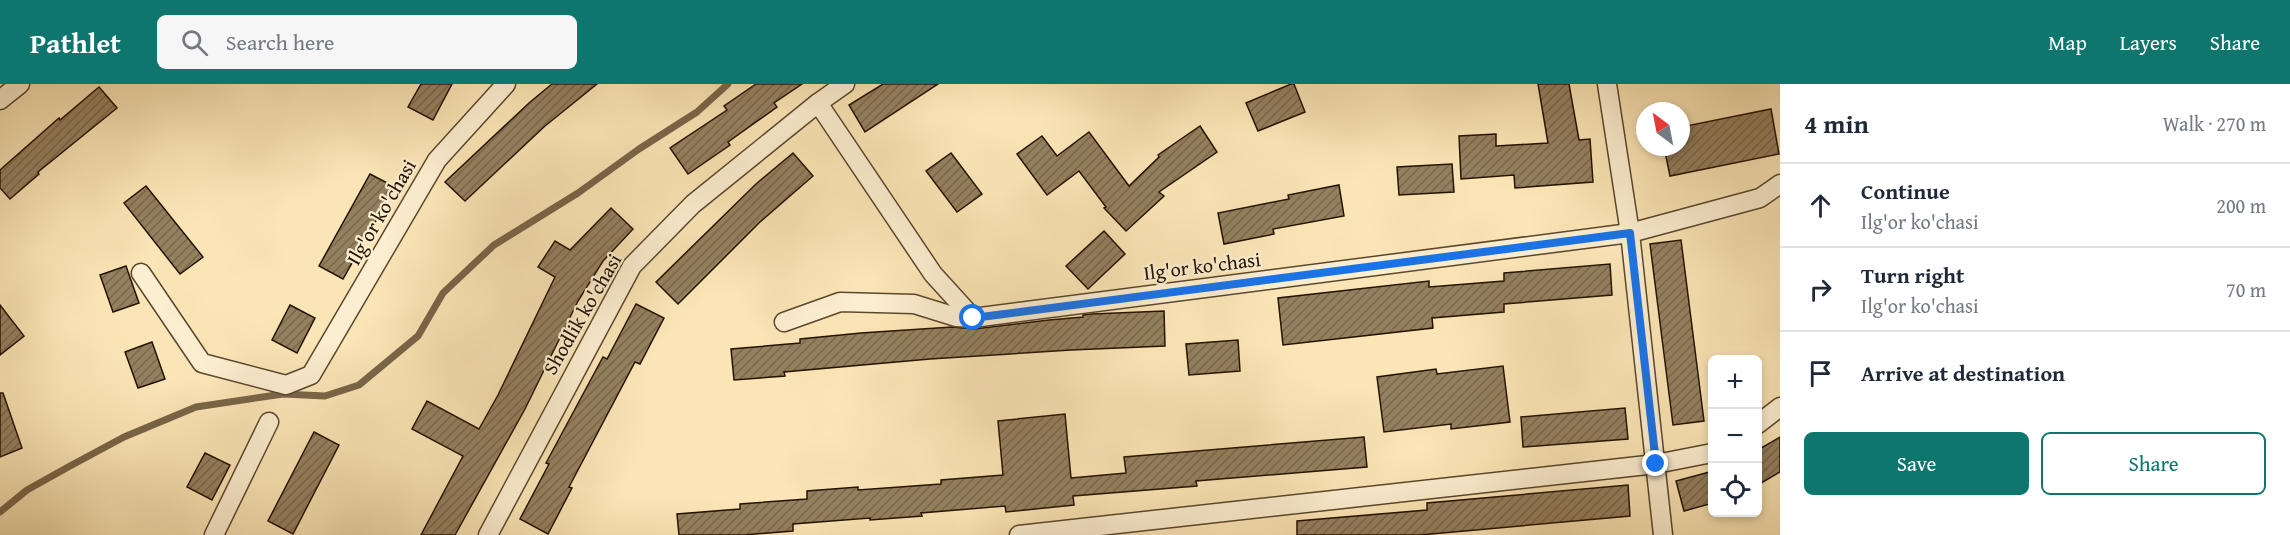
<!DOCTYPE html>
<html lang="en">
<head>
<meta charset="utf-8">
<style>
	body { margin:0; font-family:"Gentium Book Plus",serif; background:#f6f6f7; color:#1f2937 }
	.controls { position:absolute; right:18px; bottom:18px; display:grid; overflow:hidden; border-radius:9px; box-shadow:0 3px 9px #0003 }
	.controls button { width:54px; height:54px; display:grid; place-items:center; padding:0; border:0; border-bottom:2px solid #e0e1e3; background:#fff; color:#1f2937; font:30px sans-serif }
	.compass { position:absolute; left:1636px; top:18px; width:54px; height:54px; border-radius:50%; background:#fff; box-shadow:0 3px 9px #0003; rotate:328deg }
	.stop { position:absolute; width:18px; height:18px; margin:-14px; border:4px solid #1a73e8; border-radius:50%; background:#fff }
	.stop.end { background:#1a73e8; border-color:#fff; box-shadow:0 2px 6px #0008 }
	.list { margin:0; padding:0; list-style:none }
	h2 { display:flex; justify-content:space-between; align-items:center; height:78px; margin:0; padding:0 24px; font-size:26px }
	h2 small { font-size:20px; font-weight:400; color:#747a83 }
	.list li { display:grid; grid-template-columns:39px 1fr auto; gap:18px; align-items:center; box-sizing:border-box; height:84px; padding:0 24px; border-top:2px solid #e0e1e3 }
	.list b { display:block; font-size:22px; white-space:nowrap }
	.list p { margin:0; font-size:20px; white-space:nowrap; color:#747a83 }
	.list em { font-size:20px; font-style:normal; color:#747a83 }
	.actions { display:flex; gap:12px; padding:18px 24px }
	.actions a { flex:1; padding:14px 0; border:2px solid #0f766e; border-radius:9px; text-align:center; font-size:21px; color:#0f766e }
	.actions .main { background:#0f766e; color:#fff }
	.icon { flex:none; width:33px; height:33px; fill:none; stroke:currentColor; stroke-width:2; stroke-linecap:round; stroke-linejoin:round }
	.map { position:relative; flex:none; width:1780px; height:451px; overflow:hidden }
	header { display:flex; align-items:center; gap:36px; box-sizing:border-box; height:84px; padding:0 30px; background:#0f766e; color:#fff }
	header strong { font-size:28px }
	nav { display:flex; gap:33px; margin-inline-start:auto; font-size:21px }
	.search { width:420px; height:54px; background:#f6f6f7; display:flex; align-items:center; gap:15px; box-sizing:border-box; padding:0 21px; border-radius:9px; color:#747a83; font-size:22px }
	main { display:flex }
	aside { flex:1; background:#fff }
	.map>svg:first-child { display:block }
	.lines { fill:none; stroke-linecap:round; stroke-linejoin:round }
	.stream { stroke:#796548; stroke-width:7 }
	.building { fill:url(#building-hatch); stroke:#241201; stroke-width:1.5 }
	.minor-casing { stroke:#5a472e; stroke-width:21 }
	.minor { stroke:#fceed0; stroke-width:18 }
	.route { stroke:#1a73e8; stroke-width:8 }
	.labels { text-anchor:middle; stroke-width:4.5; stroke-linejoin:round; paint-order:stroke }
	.street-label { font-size:20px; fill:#241201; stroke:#fceed0 }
</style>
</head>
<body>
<header>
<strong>Pathlet</strong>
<div class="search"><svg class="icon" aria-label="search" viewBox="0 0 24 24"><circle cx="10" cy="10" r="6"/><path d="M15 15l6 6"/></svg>Search here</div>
<nav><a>Map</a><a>Layers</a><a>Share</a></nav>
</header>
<main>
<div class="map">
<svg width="1780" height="451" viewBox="0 0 1780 451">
	<defs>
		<pattern id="building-hatch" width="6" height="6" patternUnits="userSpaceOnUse" patternTransform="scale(1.5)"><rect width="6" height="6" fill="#94805f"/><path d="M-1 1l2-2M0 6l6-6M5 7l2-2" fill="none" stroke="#79674c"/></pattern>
	</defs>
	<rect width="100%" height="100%" fill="#fbe5b6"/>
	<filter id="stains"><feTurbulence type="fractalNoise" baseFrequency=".00333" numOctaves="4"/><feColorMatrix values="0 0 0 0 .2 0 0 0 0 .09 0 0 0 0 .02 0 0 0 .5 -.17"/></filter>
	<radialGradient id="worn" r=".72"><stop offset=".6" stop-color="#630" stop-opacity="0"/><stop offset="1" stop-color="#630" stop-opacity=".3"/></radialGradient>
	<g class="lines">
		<path class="stream" d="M0 428 27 406 70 382 124 353 196 323 283 310 325 312 359 301 418 252 443 209 494 161 578 109 639 65 697 28 728 0"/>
	</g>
	<g class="building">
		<path d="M421 0H452L433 36 408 23Z"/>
		<path d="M552 0H597L545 42 465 117 445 98 529 19Z"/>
		<path d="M756 0H802L774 19 777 23 728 58 730 61 688 90 670 64 727 26 724 22Z"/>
		<path d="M883 0H938L865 48 849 21Z"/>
		<path d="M1291 0H1294L1305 28 1258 47 1246 19Z"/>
		<path d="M1538 0H1569L1579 56 1590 55 1593 98 1515 104 1514 91 1461 95 1459 52 1496 50V62L1548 59Z"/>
		<path d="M99 3 117 24 38 88 39 90 10 115 0 104V86L59 34 60 36Z"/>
		<path d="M1771 25 1779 70 1670 92 1664 63H1681V43Z"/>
		<path d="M1200 42 1217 68 1159 108 1164 112 1126 147 1104 124 1106 123 1079 87 1047 111 1017 70 1042 52 1057 72 1089 48 1129 102 1159 73 1158 71Z"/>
		<path d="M793 69 813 92 760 138 678 220 656 198 756 100Z"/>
		<path d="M951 69 982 110 957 128 926 87Z"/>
		<path d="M1452 80 1454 108 1399 111 1397 83Z"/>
		<path d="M370 90 395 103 343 195 319 182Z"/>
		<path d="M1339 101 1344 132 1273 145 1274 150 1224 160 1218 129 1289 115 1288 111Z"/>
		<path d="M146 102 203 173 180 190 124 119Z"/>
		<path d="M611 124 633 145 603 177 578 217 525 325 455 451H421L463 372 412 345 427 317 479 345 498 311 555 193 538 183 555 157 570 166Z"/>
		<path d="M1104 147 1125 170 1088 205 1066 182Z"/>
		<path d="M1681 156 1704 337 1673 341 1650 160Z"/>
		<path d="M1610 180 1612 211 1504 220V228L1432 234 1433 244 1283 261 1278 214 1429 197V203L1504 197V189Z"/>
		<path d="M126 182 139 219 113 228 100 191Z"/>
		<path d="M636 220 664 234 640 280 635 278 569 403 572 404 548 450 520 435 549 380 546 379 603 273 607 275Z"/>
		<path d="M0 221 24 252 0 271Z"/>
		<path d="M290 221 315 234 297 269 272 256Z"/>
		<path d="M1164 227 1165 262 1071 266 930 275 784 288 785 292 734 296 731 265 800 259V255L861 249 952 243 974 245 1049 236 1083 233V231L1092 230Z"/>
		<path d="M1238 256 1240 287 1189 291 1186 260Z"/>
		<path d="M152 258 165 295 138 304 125 268Z"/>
		<path d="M1503 282 1510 338 1451 345V340L1384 348 1377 293 1436 285 1437 290Z"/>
		<path d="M0 309H3L22 364 0 373Z"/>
		<path d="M1625 324 1628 355 1523 363 1521 333Z"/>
		<path d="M1065 330 1071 394 1126 389 1124 373 1364 353 1367 383 1196 397 1197 402 1073 412 1074 421 1006 428 1005 422 921 429 922 432 870 436V434L793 440V447L743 451H679L677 430 740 425V420L807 415V407L858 403V406L941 400V396L1003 391 998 337Z"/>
		<path d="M314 348 339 361 293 450 268 437Z"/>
		<path d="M1780 353V388L1758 401V366Z"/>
		<path d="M205 369 230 381 212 416 187 403Z"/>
		<path d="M1713 387V419L1684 427 1676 397Z"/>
		<path d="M1628 401 1630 432 1420 451H1297V437L1427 426V419Z"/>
	</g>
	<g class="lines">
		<defs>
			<g id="minor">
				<path d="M1607 0 1630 149 1663 451"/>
				<path d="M0 16 20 0"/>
				<path d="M818 19 933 190 973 234"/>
				<path d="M141 189 202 279 286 301 311 291 437 76 506 0"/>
				<path d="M784 238 840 218 914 220 956 233 973 234 1630 149 1760 114 1780 100"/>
				<path d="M1758 340 1780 323"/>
				<path d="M214 451 269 338"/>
				<path d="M488 451 632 182 693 120 818 19 845 0"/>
				<path d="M1019 451 1656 380 1712 369"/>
			</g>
		</defs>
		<use href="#minor" class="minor-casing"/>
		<use href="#minor" class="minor"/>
	</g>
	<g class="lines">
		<path class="route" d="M973 234 1630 149 1656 380"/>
	</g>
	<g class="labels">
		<g class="street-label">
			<text transform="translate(381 128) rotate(-60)" y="7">Ilg'or ko'chasi</text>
			<text transform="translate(1202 182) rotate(-7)" y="7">Ilg'or ko'chasi</text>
			<text transform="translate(582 230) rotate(-60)" y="7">Shodlik ko'chasi</text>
		</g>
	</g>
	<rect width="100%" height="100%" filter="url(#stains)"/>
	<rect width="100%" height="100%" fill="url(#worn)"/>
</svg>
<div class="controls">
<button>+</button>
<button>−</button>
<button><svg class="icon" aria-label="locate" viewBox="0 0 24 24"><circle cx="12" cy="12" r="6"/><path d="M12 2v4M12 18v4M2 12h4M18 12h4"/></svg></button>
</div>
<svg class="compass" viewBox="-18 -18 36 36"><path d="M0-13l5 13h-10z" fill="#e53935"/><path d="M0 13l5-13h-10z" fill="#747a83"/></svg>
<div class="stop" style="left:973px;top:234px"></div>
<div class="stop end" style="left:1656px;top:380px"></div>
</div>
<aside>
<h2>4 min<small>Walk · 270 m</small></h2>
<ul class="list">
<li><svg class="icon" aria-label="ahead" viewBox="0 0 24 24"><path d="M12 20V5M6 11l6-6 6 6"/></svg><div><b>Continue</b><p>Ilg'or ko'chasi</p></div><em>200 m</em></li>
<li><svg class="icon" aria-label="right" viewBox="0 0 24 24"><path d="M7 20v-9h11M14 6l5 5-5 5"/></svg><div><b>Turn right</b><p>Ilg'or ko'chasi</p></div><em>70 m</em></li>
<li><svg class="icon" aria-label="arrive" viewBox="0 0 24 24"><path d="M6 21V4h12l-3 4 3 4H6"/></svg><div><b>Arrive at destination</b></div></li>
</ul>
<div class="actions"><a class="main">Save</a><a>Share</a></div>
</aside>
</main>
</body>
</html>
